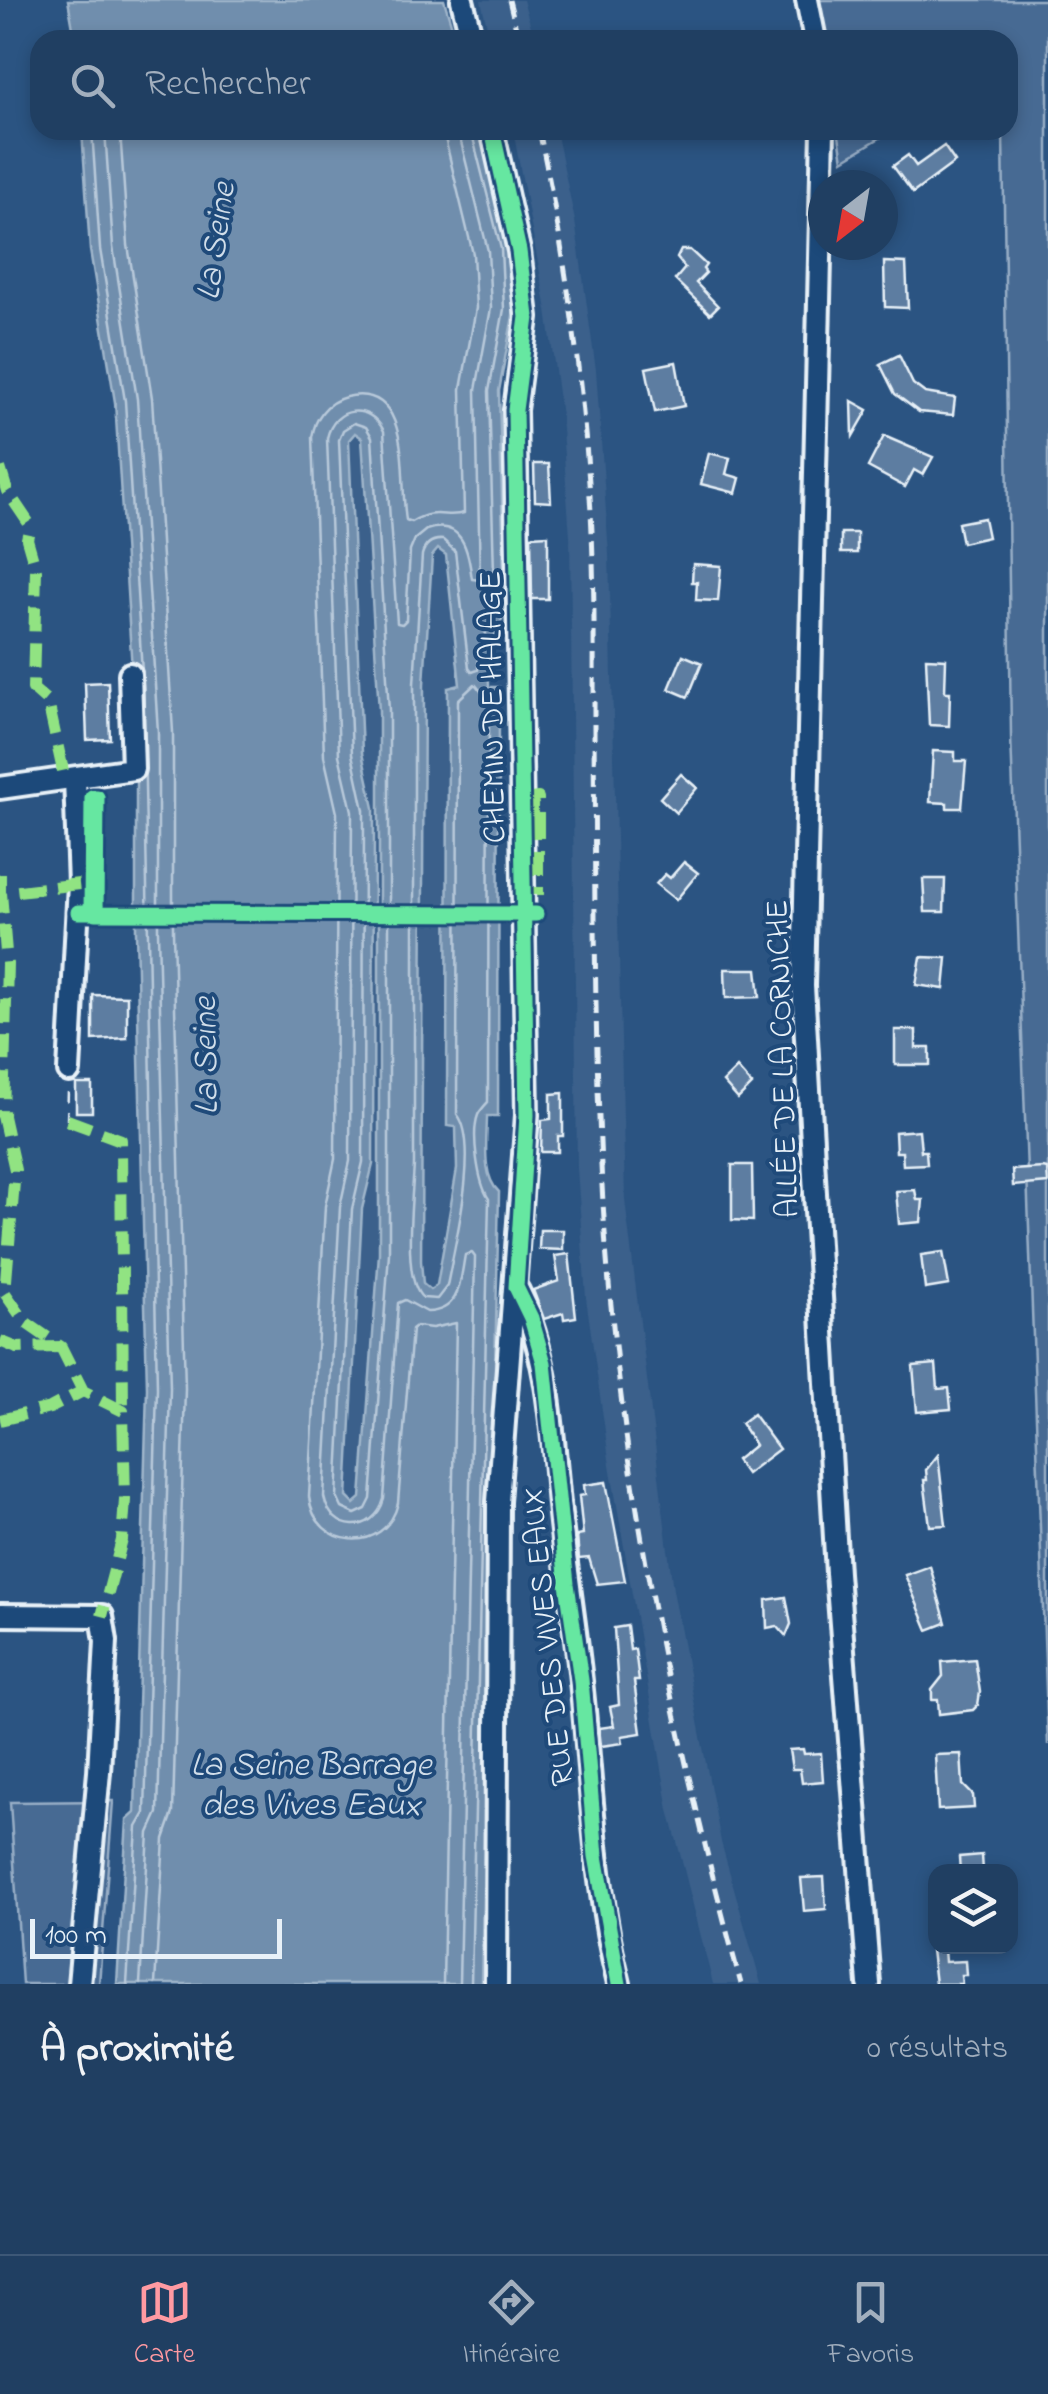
<!DOCTYPE html>
<html lang="fr">
<head>
<meta charset="utf-8">
<style>
	body { margin:0; font-family:"Indie Flower",sans-serif; background:#2d4a6b; color:#f1f3f6 }
	.controls { position:absolute; right:30px; bottom:30px; display:grid; overflow:hidden; border-radius:20px; box-shadow:0 5px 15px #0003 }
	.controls button { width:90px; height:90px; display:grid; place-items:center; padding:0; border:0; border-bottom:2px solid #3d5877; background:#203f62; color:#f1f3f6; font:50px sans-serif }
	.compass { position:absolute; left:808px; top:170px; width:90px; height:90px; border-radius:50%; background:#203f62; box-shadow:0 5px 15px #0003; rotate:211deg }
	.scale { position:absolute; left:30px; bottom:25px; width:252px; box-sizing:border-box; padding-left:10px; border:5px solid #e8f1f8; border-top:0; font-size:28px; line-height:35px; white-space:nowrap; color:#e8f1f8; -webkit-text-stroke:8px #1f4a7a; paint-order:stroke }
	.list { margin:0; padding:0; list-style:none }
	h2 { display:flex; justify-content:space-between; align-items:center; height:130px; margin:0; padding:0 40px; font-size:42px }
	h2 small { font-size:32px; font-weight:400; color:#a2afbe }
	.icon { flex:none; width:55px; height:55px; fill:none; stroke:currentColor; stroke-width:2; stroke-linecap:round; stroke-linejoin:round }
	.map { position:relative; flex:none; width:1048px; height:1984px; overflow:hidden }
	.search { position:absolute; background:#203f62; box-shadow:0 5px 15px #0003; left:30px; right:30px; top:30px; height:110px; display:flex; align-items:center; gap:25px; box-sizing:border-box; padding:0 35px; border-radius:30px; color:#a2afbe; font-size:38px }
	.sheet { height:270px; background:#203f62 }
	nav { display:flex; justify-content:space-around; align-items:center; box-sizing:border-box; height:140px; border-top:2px solid #3d5877; background:#203f62; font-size:28px; color:#a2afbe }
	nav a { display:grid; justify-items:center; gap:5px }
	nav .on { color:#ff9aa2 }
	.map>svg:first-child { display:block }
	.built { fill:#3a608b }
	.green { fill:#476b93; stroke:#98aec6; stroke-width:2.5 }
	.water { fill:#708ead; stroke:#a0b6cb; stroke-width:2.5; fill-rule:evenodd }
	.lines { fill:none; stroke-linecap:round; stroke-linejoin:round }
	.shore { stroke:#b8c9da; stroke-width:2.5 }
	.building { fill:#5d7da1; stroke:#e8f1f8; stroke-width:2.5 }
	.minor-casing { stroke:#e8f1f8; stroke-width:28 }
	.path { stroke:#e8f1f8; stroke-width:2.5; stroke-dasharray:10 8; stroke-linecap:butt }
	.minor { stroke:#1f4a7a; stroke-width:20 }
	.rail { stroke:#e8f1f8; stroke-width:5; stroke-dasharray:15 8; stroke-linecap:butt }
	.quiet { stroke:#91e382; stroke-width:12; stroke-dasharray:25 12; stroke-linecap:butt }
	.cycleway-casing { stroke:#1f4a7a; stroke-width:21 }
	.cycleway { stroke:#66e7a1; stroke-width:15 }
	.labels { text-anchor:middle; stroke-width:8; stroke-linejoin:round; paint-order:stroke }
	.street-label { font-size:32px; fill:#e8f1f8; stroke:#1f4a7a }
	.water-label { font-size:35px; font-style:italic; fill:#d0dde9; stroke:#1f4a7a }
</style>
</head>
<body>
<div class="map">
<svg width="1048" height="1984" viewBox="0 0 1048 1984">
	<rect width="100%" height="100%" fill="#2b5482"/>
	<filter id="ink" filterUnits="userSpaceOnUse"><feTurbulence type="fractalNoise" baseFrequency=".01" numOctaves="2"/><feDisplacementMap in="SourceGraphic" scale="20" xChannelSelector="R" yChannelSelector="G"/><feConvolveMatrix kernelMatrix="1 2 1 2 8 2 1 2 1" color-interpolation-filters="sRGB"/></filter>
	<g filter="url(#ink)">
		<g class="built">
			<path d="M481 0H523L535 40H490Z"/>
			<path d="M513 130H556L575 221 596 370 609 554 625 1200 673 1590 721 1842 761 1984H713L669 1810 609 1459 586 1298 577 1168 570 536 561 416 547 310Z"/>
			<path d="M354 433 362 438 379 711V1253L361 1498 354 1504 347 1497 362 1209 373 1164 374 808 362 753 349 440Z"/>
			<path d="M438 549 446 555 460 685 449 687 448 1126 456 1127 457 1169 437 1285 430 1290 423 1284 421 1261 424 684 432 555Z"/>
		</g>
		<g class="green">
			<path d="M816 0H1048V1745L1011 736 1003 130H1008V40H823Z"/>
			<path d="M838 130H893L843 160Z"/>
			<path d="M113 1801 99 1984H22L10 1802Z"/>
		</g>
		<g class="water">
			<path d="M68 0H444L456 40H75Z"/>
			<path d="M82 130H480L511 248 514 310 499 391 505 612 488 652 489 687H499L498 1116H487C487 1139 481 1176 499 1192L481 1984H117L127 1820 135 1813 147 1388 136 931V733L115 402 90 250ZM355 433 362 438 379 711V1253L361 1498 354 1504 347 1497 362 1209 373 1164 374 808 362 753 349 440ZM438 549 446 555 460 685 448 688 447 1126 456 1127 457 1169 437 1285 430 1290 423 1284 421 1261 424 684 432 556Z"/>
		</g>
		<g class="lines">
			<g class="shore">
				<path d="M92 130 100 249 125 401 142 672"/>
				<path d="M105 130 113 247 137 399 158 732V931L170 1388 158 1813 149 1833 140 1984"/>
				<path d="M120 130 128 245 152 398 173 732V931L185 1388 173 1813 164 1839 155 1984"/>
				<path d="M443 130 473 254 476 308 461 389 464 513C445 519 436 507 411 522L406 520C399 482 415 381 346 397 326 402 315 418 312 437L324 756 337 813 335 1159 325 1206 309 1497C315 1550 386 1555 398 1503L412 1329 416 1326 432 1328 456 1323 443 1984"/>
				<path d="M458 130 488 251 491 308 476 390 480 580 472 579C468 551 463 518 426 530L415 539 410 551 406 620 402 624 397 623 384 431C369 402 334 406 327 438L339 755 352 811 350 1161 340 1207 324 1497C331 1533 374 1535 384 1499L398 1303 405 1300 427 1312C461 1311 460 1281 465 1255L472 1253 475 1257 459 1984"/>
				<path d="M471 130 501 249 504 309 489 391 495 610 479 650 478 670 472 672 469 668 455 551 443 540C432 539 425 544 422 555L414 684V1164C413 1193 401 1280 423 1298L437 1299 447 1286C454 1248 481 1143 457 1114L458 700 475 684 489 701 488 1102C486 1104 479 1112 478 1115 471 1134 478 1183 489 1199L471 1984"/>
				<path d="M354 423 366 427 372 437 389 710V1253L371 1499 366 1509 355 1514 342 1508 337 1497 352 1209 363 1162 364 810 352 754 339 440 343 430Z"/>
				<path d="M127 1984 137 1827 145 1813 157 1388 143 684"/>
			</g>
		</g>
		<g class="building">
			<path d="M944 146 955 162 913 193 893 166 908 155 916 166Z"/>
			<path d="M681 250H690L706 265 703 269 706 273 696 283 718 306 710 314 675 280 685 268 677 258Z"/>
			<path d="M884 262 906 263 908 308 885 307Z"/>
			<path d="M899 355 913 384 925 393 955 398 953 415 919 412 895 394 880 364Z"/>
			<path d="M676 362 684 406 655 412 646 368Z"/>
			<path d="M852 401 868 410 853 436Z"/>
			<path d="M884 436 933 457 923 475 914 470 905 487 868 467Z"/>
			<path d="M709 453 730 458 726 474 740 478 736 493 701 484Z"/>
			<path d="M534 464H549L551 502 535 501Z"/>
			<path d="M984 518 988 537 962 543 958 523Z"/>
			<rect x="841" y="533" width="16" height="20"/>
			<path d="M548 535V599H532L531 536Z"/>
			<path d="M693 564 721 566 718 601 696 600 697 582H692Z"/>
			<path d="M683 655 702 663 688 697 669 689Z"/>
			<path d="M926 658 946 659 945 692H950L949 726 929 725Z"/>
			<path d="M108 682 110 739 87 740 85 683Z"/>
			<path d="M933 751 955 752V761H966L962 808H947V803L930 802Z"/>
			<path d="M681 774 697 788 676 813 660 798Z"/>
			<path d="M684 862 698 873 676 900 656 884 665 874 670 878Z"/>
			<path d="M923 879H945L944 912H925Z"/>
			<path d="M921 957 947 958 944 989 916 985Z"/>
			<path d="M725 969H757L760 997 726 998Z"/>
			<path d="M93 995 127 996V1038L93 1040Z"/>
			<path d="M895 1030H916V1048H930V1065H895Z"/>
			<path d="M737 1068 752 1085 738 1099 723 1082Z"/>
			<rect x="76" y="1084" width="16" height="28"/>
			<path d="M563 1093V1136H558V1152H541L542 1120 551 1119V1094Z"/>
			<path d="M919 1130 921 1151H926L927 1164 903 1165 902 1152H896L895 1132Z"/>
			<path d="M732 1165H752L753 1221 732 1220Z"/>
			<path d="M1043 1168 1047 1169 1048 1183 1013 1186 1012 1170Z"/>
			<path d="M915 1190 917 1200H923L921 1222 899 1224 896 1191Z"/>
			<path d="M540 1230H563V1250L539 1249Z"/>
			<path d="M943 1252 949 1285 925 1289 921 1255Z"/>
			<path d="M569 1254 576 1317 564 1319 563 1313 544 1319 533 1290 559 1281 555 1256Z"/>
			<path d="M936 1364 938 1389 949 1388 951 1409 917 1412 913 1366Z"/>
			<path d="M753 1414 779 1449 746 1474 736 1460 755 1445 741 1423Z"/>
			<path d="M938 1455 946 1525 930 1526 924 1480H927L926 1470Z"/>
			<path d="M606 1482 625 1581 597 1584 589 1558 579 1559 577 1536 583 1535 579 1496 585 1495 584 1485Z"/>
			<path d="M930 1566 946 1623 928 1630 905 1575Z"/>
			<path d="M786 1597 791 1624 786 1636 777 1626 767 1628 766 1600Z"/>
			<path d="M627 1626 630 1650 635 1649 639 1681H634L641 1733 622 1736 623 1743 601 1746 599 1728 614 1726 610 1707 619 1705 614 1628Z"/>
			<path d="M975 1659 980 1692 978 1705 973 1710 939 1714 938 1700H932V1690L943 1676 942 1662Z"/>
			<path d="M803 1749 804 1754 821 1753 823 1781 802 1783 800 1769H792L789 1750Z"/>
			<path d="M961 1754 963 1785 973 1795 974 1808 938 1810 935 1755Z"/>
			<path d="M982 1855 983 1872H960L959 1857Z"/>
			<path d="M824 1877 826 1909 804 1911 801 1878Z"/>
			<path d="M931 1950H944L945 1962 965 1961 966 1975H961L962 1984H935Z"/>
		</g>
		<g class="lines">
			<defs>
				<g id="minor">
					<path d="M462 0 472 40"/>
					<path d="M807 0 815 40"/>
					<path d="M492 130 519 251 527 317 515 410 527 1115 498 1502 496 1984"/>
					<path d="M823 130 803 986 837 1573 869 1984"/>
					<path d="M0 788 133 769 130 674"/>
					<path d="M69 1071 79 884 75 779"/>
					<path d="M518 1291C551 1360 552 1438 560 1514 566 1570 575 1625 581 1681 592 1782 594 1885 619 1984"/>
					<path d="M0 1615 102 1616 106 1641 99 1772 79 1984"/>
				</g>
			</defs>
			<use href="#minor" class="minor-casing"/>
			<path class="path" d="M67 1120 68 1091"/>
			<use href="#minor" class="minor"/>
			<g class="rail">
				<path d="M509 0 519 40"/>
				<path d="M539 130C566 256 583 383 591 512 595 584 594 656 594 728 595 866 594 1004 600 1142 611 1427 666 1709 741 1984"/>
			</g>
			<g class="quiet">
				<path d="M0 468 7 491 30 525 27 539 36 570 33 689 48 702 65 780"/>
				<path d="M532 815V799L538 798V895"/>
				<path d="M0 874V895"/>
				<path d="M79 884 1 893 7 964 3 1116 15 1170 5 1293 25 1322 61 1347 83 1391 123 1411 125 1500 122 1540 102 1616"/>
				<path d="M67 1120 121 1140 123 1411"/>
				<path d="M0 1341 17 1348 61 1347"/>
				<path d="M0 1420 50 1408 83 1391"/>
			</g>
			<defs>
				<g id="cycleway">
					<path d="M492 130 519 251 527 317 515 410 527 1115 516 1287 531 1318 544 1363 567 1584 581 1680 596 1856 619 1984"/>
					<path d="M78 912H91L92 797H97L96 913 536 914"/>
				</g>
			</defs>
			<use href="#cycleway" class="cycleway-casing"/>
			<use href="#cycleway" class="cycleway"/>
		</g>
	</g>
	<g class="labels">
		<g class="street-label">
			<text transform="translate(491 707) rotate(-91)" y="11">CHEMIN DE HALAGE</text>
			<text transform="translate(781 1059) rotate(-92)" y="11">ALLÉE DE LA CORNICHE</text>
			<text transform="translate(546 1637) rotate(-96)" y="11">RUE DES VIVES EAUX</text>
		</g>
		<g class="water-label">
			<text transform="translate(214 241) rotate(-82)" y="12">La Seine</text>
			<text transform="translate(204 1056) rotate(-91)" y="12">La Seine</text>
			<text x="311" y="1775">La Seine Barrage<tspan x="311" dy="40">des Vives Eaux</tspan></text>
		</g>
	</g>
</svg>
<div class="controls">
<button><svg class="icon" aria-label="layers" viewBox="0 0 24 24"><path d="M12 4l9 5-9 5-9-5zM3 14l9 5 9-5"/></svg></button>
</div>
<svg class="compass" viewBox="-18 -18 36 36"><path d="M0-13l5 13h-10z" fill="#e53935"/><path d="M0 13l5-13h-10z" fill="#a2afbe"/></svg>
<div class="scale">100 m</div>
<div class="search"><svg class="icon" aria-label="search" viewBox="0 0 24 24"><circle cx="10" cy="10" r="6"/><path d="M15 15l6 6"/></svg>Rechercher</div>
</div>
<section class="sheet">
<h2>À proximité<small>0 résultats</small></h2>
<ul class="list">
</ul>
</section>
<nav>
<a class="on"><svg class="icon" aria-label="map" viewBox="0 0 24 24"><path d="M3 6l6-2 6 2 6-2v14l-6 2-6-2-6 2zM9 4v14M15 6v14"/></svg>Carte</a>
<a><svg class="icon" aria-label="directions" viewBox="0 0 24 24"><path d="M12 3l9 9-9 9-9-9zM9 14v-3h6M13 9l2 2-2 2"/></svg>Itinéraire</a>
<a><svg class="icon" aria-label="saved" viewBox="0 0 24 24"><path d="M7 4h10v16l-5-4-5 4z"/></svg>Favoris</a>
</nav>
</body>
</html>
